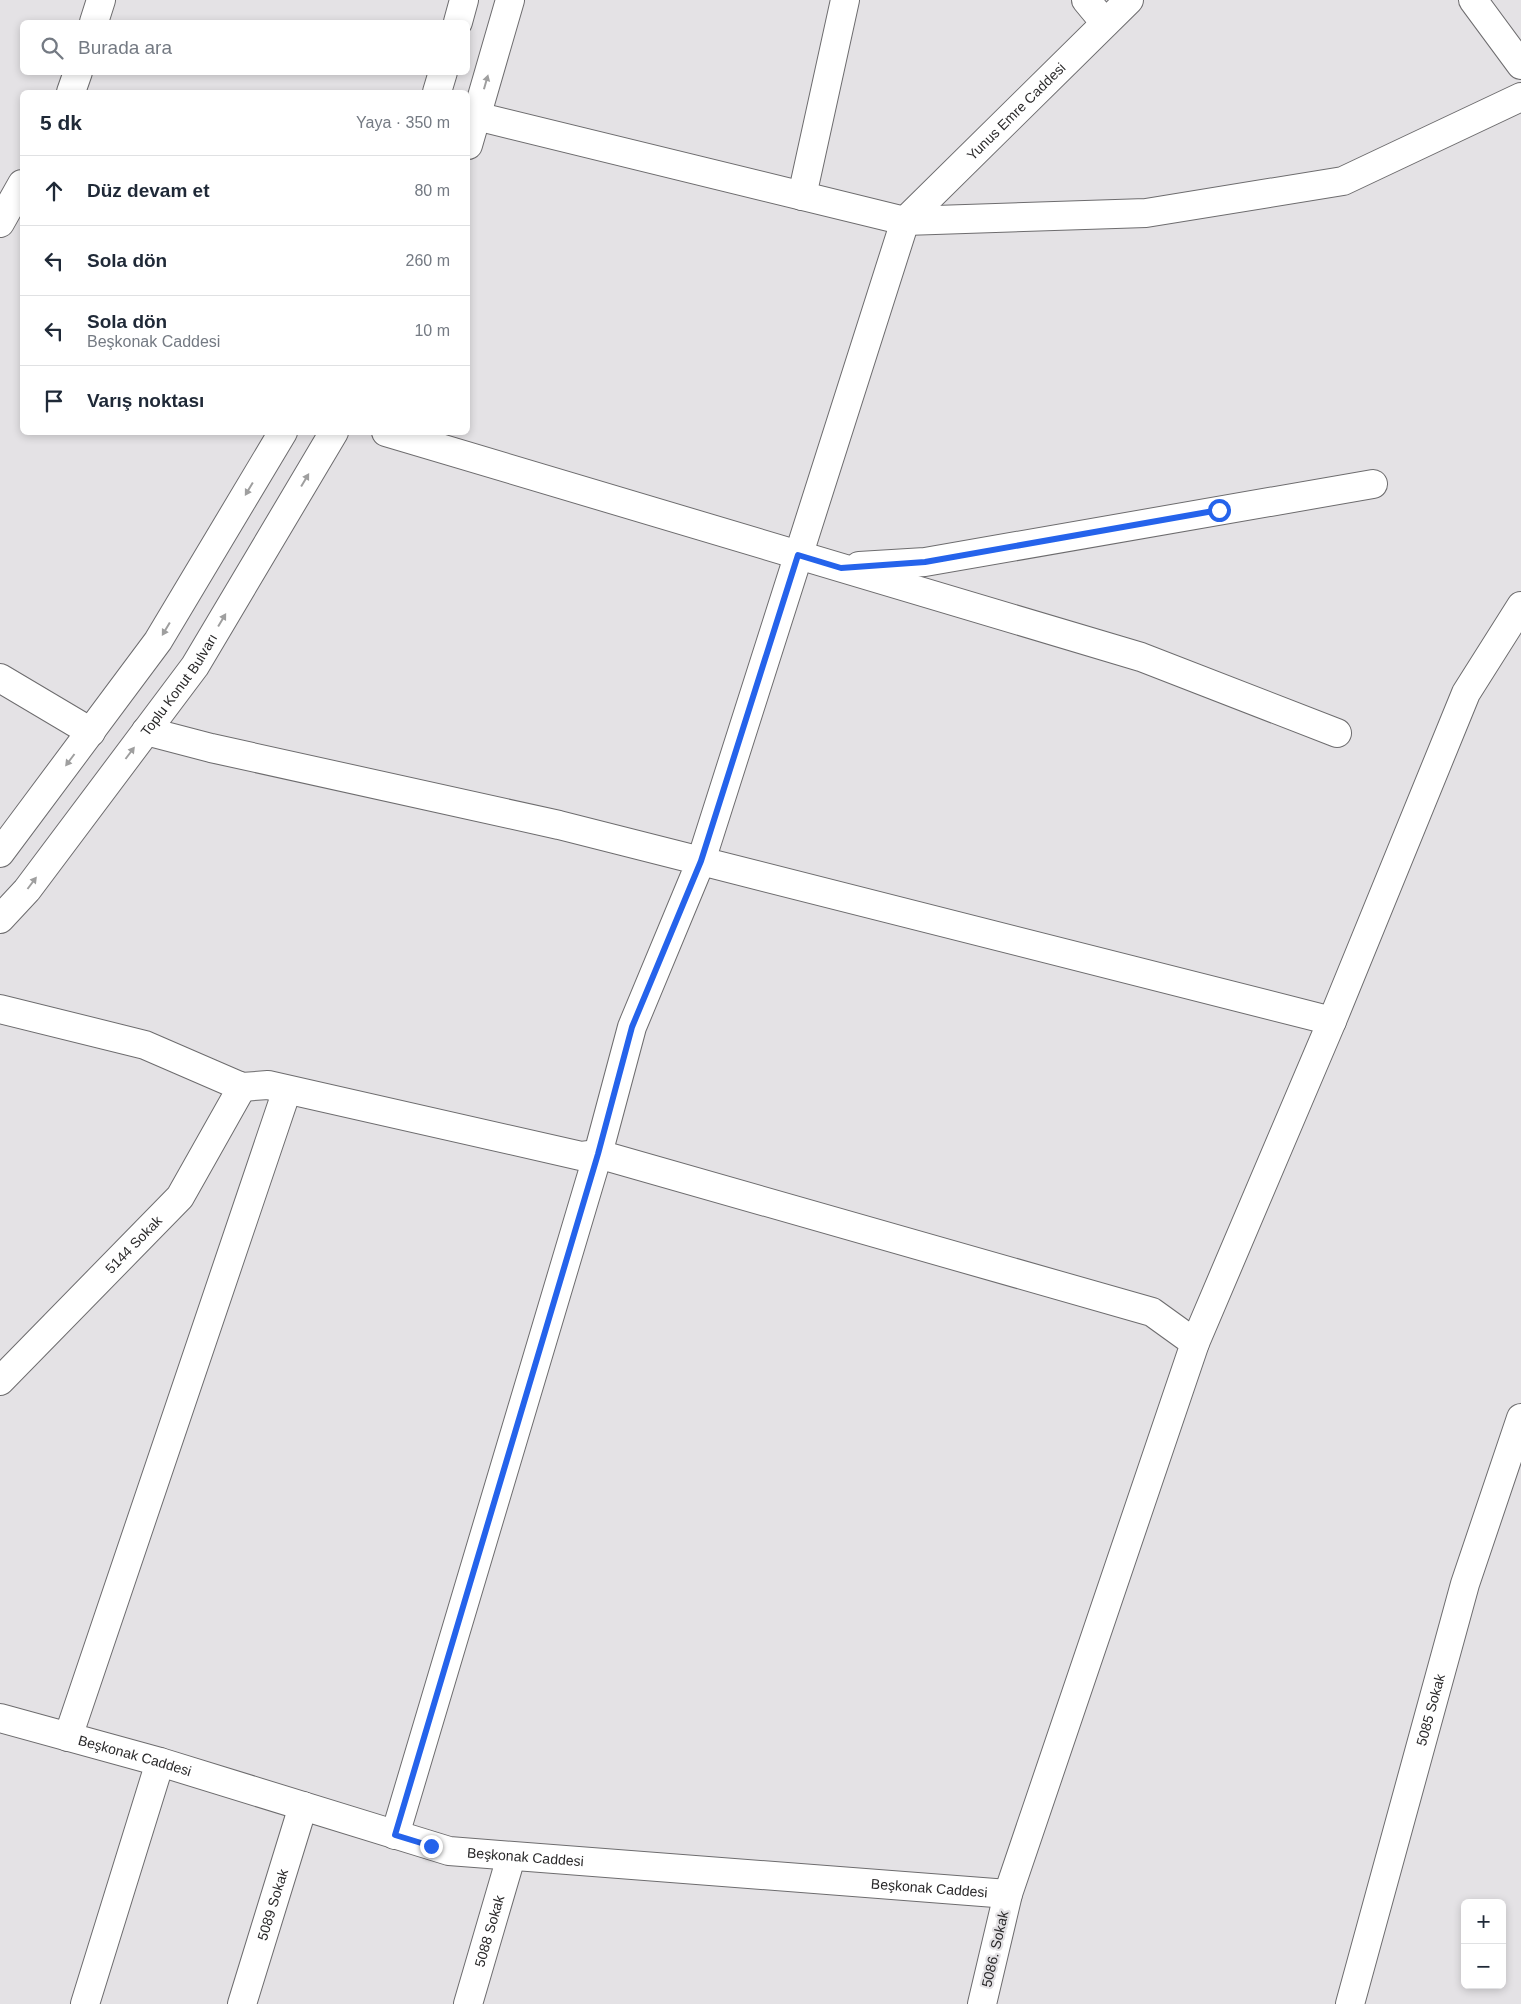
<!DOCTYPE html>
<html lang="tr">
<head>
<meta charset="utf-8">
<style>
	body { margin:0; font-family:Helvetica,sans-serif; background:#f6f6f7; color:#1f2937 }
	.controls { position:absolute; right:15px; bottom:15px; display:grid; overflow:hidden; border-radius:8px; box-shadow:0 2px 8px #0003 }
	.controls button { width:45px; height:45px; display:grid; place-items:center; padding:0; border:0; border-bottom:1px solid #e0e1e3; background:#fff; color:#1f2937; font:25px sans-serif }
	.stop { position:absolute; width:15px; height:15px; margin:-11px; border:4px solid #2563eb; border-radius:50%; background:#fff }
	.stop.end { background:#2563eb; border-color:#fff; box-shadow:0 1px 5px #0008 }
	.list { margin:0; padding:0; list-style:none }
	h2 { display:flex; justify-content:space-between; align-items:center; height:65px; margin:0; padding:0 20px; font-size:21px }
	h2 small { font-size:16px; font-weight:400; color:#747a83 }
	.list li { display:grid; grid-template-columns:32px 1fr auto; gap:15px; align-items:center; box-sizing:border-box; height:70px; padding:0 20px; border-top:1px solid #e0e1e3 }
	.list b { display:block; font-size:19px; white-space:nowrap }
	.list p { margin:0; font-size:16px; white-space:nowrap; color:#747a83 }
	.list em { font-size:16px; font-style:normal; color:#747a83 }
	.icon { flex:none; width:28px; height:28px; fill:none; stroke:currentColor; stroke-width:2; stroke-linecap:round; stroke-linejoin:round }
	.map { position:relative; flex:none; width:1521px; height:2004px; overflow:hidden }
	.search { position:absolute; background:#fff; box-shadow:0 2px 8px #0003; left:20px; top:20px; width:450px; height:55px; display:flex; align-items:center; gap:12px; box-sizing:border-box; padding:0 18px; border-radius:8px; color:#747a83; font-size:19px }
	.panel { position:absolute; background:#fff; box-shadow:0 2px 8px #0003; left:20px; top:90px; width:450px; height:345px; border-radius:8px }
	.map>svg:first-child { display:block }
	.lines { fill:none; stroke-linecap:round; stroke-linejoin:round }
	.street-casing { stroke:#6d6c6e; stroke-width:30 }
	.secondary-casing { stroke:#6d6c6e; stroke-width:30 }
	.street { stroke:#fff; stroke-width:28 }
	.secondary { stroke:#fff; stroke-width:28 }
	.oneway { fill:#9f9f9f }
	.route { stroke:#2563eb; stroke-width:6 }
	.labels { text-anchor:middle; stroke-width:4.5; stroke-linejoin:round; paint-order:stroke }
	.street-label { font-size:14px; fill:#2a292a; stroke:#e4e2e5 }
</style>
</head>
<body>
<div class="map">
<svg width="1521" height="2004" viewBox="0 0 1521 2004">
	<rect width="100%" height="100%" fill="#e4e2e5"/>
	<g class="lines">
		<defs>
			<g id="street">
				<path d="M1086 0 1105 23"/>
				<path d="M94 22 101 0"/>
				<path d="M71 92 78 72"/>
				<path d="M802 196 845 0"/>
				<path d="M905 221 701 861 1332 1021"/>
				<path d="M0 223 22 184"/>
				<path d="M386 432 1141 657 1337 733"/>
				<path d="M859 566 925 562 1373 484"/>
				<path d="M0 678 91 732"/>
				<path d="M146 731 211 748 559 825 701 861 632 1027 598 1154 395 1835"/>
				<path d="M0 1009 145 1045 242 1087 268 1085 581 1156 598 1154 1152 1312 1195 1343 1008 1894 982 2004"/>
				<path d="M1195 1343 1332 1021 1466 693 1521 606"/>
				<path id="s1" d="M0 1381 180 1197 242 1087"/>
				<path d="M68 1737 287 1090"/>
				<path d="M85 2004 160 1762"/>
				<path id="s2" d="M242 2004 303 1806"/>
				<path id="s3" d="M468 2004 511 1857"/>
				<path id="s4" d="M1350 2004 1465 1584 1521 1418"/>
			</g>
			<g id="secondary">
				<path d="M1473 0 1521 65"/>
				<path d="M458 22 464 0"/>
				<path d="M437 92 443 72"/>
				<path d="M476 116 905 221 1146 213 1343 181 1521 97"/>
				<path d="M468 145 510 0"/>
				<path id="s5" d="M905 221 1129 0"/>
				<path d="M0 853 158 641 283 432"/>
				<path id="s6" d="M0 919 27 890 195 666 334 432"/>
				<path id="s7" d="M0 1718 160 1762 449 1851 1008 1894"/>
			</g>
		</defs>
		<use href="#street" class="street-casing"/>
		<use href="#secondary" class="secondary-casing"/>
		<use href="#street" class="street"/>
		<use href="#secondary" class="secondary"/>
	</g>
	<defs><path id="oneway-solid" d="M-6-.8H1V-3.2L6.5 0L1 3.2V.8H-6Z" transform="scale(1.25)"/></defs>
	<g class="oneway">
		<use href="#oneway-solid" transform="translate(486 82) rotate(-74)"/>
		<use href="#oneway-solid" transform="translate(305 480) rotate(-59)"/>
		<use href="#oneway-solid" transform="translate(249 489) rotate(121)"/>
		<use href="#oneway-solid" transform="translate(222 620) rotate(-59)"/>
		<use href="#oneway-solid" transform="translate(166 629) rotate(121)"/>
		<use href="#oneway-solid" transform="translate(130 753) rotate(-53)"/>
		<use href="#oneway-solid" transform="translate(70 760) rotate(127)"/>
		<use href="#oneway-solid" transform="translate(32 883) rotate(-53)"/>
	</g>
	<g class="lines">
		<path class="route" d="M431 1846 395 1835 598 1154 632 1027 701 861 798 555 841 568 925 562 1219 510"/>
	</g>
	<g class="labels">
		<g class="street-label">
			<text dy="5" stroke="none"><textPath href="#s5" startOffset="156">Yunus Emre Caddesi</textPath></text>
			<text dy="5" stroke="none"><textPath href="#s6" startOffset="295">Toplu Konut Bulvarı</textPath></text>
			<text dy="5" stroke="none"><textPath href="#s1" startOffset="191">5144 Sokak</textPath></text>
			<text dy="5" stroke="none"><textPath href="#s4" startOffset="305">5085 Sokak</textPath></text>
			<text dy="5" stroke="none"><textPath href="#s7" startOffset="140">Beşkonak Caddesi</textPath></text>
			<text dy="5" stroke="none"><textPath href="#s7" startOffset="545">Beşkonak Caddesi</textPath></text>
			<text dy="5" stroke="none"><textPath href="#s7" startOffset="950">Beşkonak Caddesi</textPath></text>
			<text dy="5" stroke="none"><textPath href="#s2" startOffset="104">5089 Sokak</textPath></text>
			<text dy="5" stroke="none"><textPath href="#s3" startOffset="76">5088 Sokak</textPath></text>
			<text transform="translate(995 1949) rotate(-77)" y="5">5086. Sokak</text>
		</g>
	</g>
</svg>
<div class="controls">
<button>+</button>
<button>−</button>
</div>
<div class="stop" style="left:1219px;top:510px"></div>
<div class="stop end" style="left:431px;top:1846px"></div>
<div class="search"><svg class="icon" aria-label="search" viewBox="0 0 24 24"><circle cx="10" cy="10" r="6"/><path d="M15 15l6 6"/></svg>Burada ara</div>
<section class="panel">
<h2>5 dk<small>Yaya · 350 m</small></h2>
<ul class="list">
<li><svg class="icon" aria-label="ahead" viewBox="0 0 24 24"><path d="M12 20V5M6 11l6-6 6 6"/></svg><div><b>Düz devam et</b></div><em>80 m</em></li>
<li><svg class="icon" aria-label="left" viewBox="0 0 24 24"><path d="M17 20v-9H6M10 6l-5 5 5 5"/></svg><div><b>Sola dön</b></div><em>260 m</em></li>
<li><svg class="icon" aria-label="left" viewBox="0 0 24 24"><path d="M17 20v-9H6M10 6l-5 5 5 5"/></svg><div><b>Sola dön</b><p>Beşkonak Caddesi</p></div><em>10 m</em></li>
<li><svg class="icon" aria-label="arrive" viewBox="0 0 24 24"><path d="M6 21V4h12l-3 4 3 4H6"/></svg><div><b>Varış noktası</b></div></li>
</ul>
</section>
</div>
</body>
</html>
